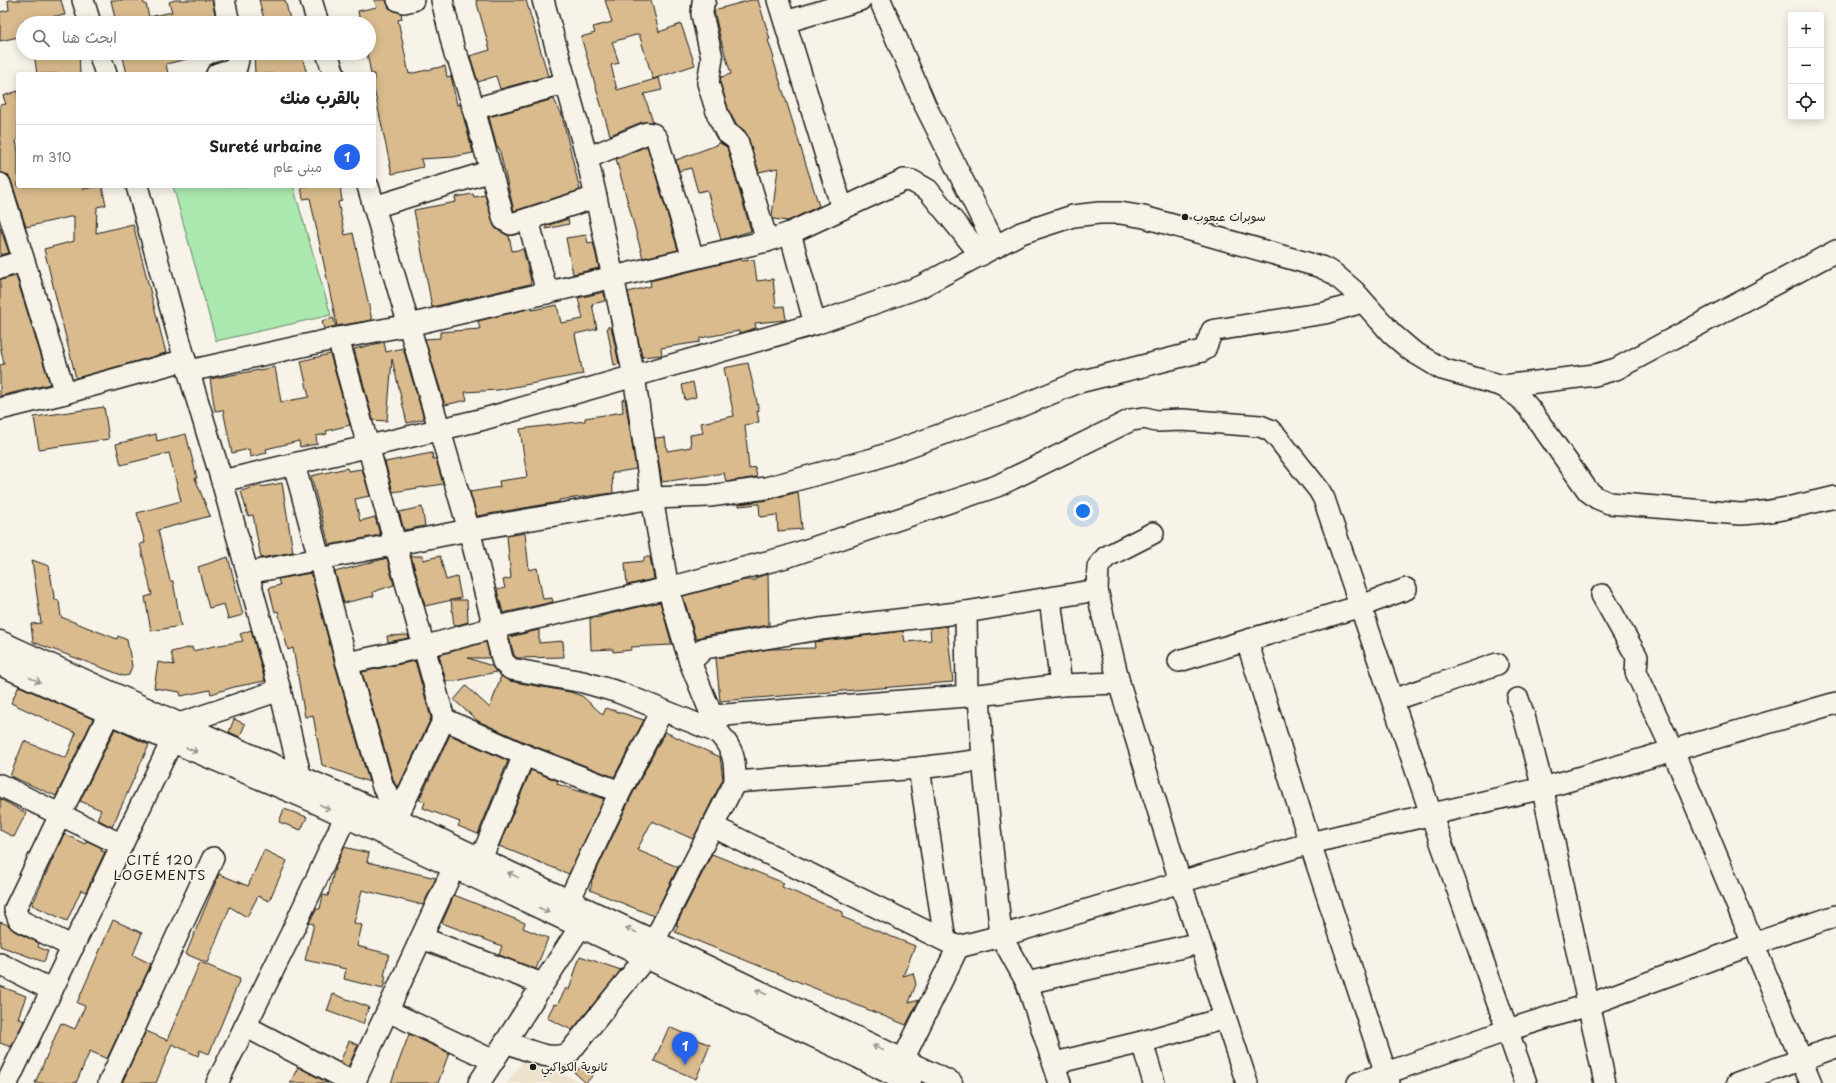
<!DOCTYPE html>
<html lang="ar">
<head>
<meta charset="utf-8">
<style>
	body { margin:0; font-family:"Playpen Sans","Playpen Sans Arabic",sans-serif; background:#f2f2f2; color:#222; direction:rtl }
	.controls { position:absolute; right:12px; top:12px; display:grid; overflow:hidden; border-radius:4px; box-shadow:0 2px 10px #0003 }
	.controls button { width:36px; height:36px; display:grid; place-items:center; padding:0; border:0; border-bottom:1px solid #e0e0e0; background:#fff; color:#222; font:20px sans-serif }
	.you { position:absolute; left:1083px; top:511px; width:14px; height:14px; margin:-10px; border:3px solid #fff; border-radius:50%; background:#1a73e8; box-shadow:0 0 0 6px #1a73e833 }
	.badge { display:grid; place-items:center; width:26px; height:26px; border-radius:50%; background:#2563eb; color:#fff; font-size:13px; font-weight:700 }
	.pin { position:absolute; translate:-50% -33px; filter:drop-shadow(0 1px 2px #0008) }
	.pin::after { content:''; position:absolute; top:21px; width:14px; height:12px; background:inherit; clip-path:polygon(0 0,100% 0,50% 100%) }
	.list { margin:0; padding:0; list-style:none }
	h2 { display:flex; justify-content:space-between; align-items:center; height:52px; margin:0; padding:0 16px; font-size:17px }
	h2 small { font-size:13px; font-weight:400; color:#767676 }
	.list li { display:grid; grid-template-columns:26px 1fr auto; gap:12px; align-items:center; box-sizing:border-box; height:64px; padding:0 16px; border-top:1px solid #e0e0e0 }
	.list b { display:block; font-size:15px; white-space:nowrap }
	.list p { margin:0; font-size:13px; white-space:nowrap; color:#767676 }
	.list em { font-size:13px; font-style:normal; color:#767676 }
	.icon { flex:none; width:22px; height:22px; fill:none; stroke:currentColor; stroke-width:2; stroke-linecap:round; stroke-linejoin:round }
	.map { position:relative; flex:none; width:1836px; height:1083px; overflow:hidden; direction:ltr }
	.search { position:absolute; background:#fff; box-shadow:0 2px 10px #0003; left:16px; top:16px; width:360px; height:44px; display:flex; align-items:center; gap:10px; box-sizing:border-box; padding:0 14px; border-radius:22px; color:#767676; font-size:15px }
	.panel { position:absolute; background:#fff; box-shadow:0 2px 10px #0003; left:16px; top:72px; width:360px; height:116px; border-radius:4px; direction:rtl }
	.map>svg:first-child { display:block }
	.built { fill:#eee2cd }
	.green { fill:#abe8af; stroke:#648266 }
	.building { fill:#d9bb8d; stroke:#1c1c1c }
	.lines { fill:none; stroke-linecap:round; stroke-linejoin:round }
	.minor-casing { stroke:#1c1c1c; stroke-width:24 }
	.major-casing { stroke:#1c1c1c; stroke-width:25 }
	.minor { stroke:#f7f3e8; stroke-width:21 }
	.major { stroke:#f7f3e8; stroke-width:22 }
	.oneway { stroke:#94928c }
	.poi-dot { fill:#1c1c1c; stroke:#f7f3e8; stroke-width:1.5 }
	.labels { text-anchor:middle; stroke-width:3.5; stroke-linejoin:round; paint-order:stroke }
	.poi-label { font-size:12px; fill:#1c1c1c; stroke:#f7f3e8; text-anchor:start }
	.neighbourhood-label { font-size:13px; letter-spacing:1px; fill:#1c1c1c; stroke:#f7f3e8 }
</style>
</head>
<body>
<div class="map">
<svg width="1836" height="1083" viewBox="0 0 1836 1083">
	<rect width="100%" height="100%" fill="#f7f3e8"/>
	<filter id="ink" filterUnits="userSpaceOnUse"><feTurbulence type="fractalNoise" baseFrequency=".025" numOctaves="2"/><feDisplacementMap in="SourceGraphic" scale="8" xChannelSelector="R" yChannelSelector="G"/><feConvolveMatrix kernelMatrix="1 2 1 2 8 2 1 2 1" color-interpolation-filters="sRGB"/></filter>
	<g filter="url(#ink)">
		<path class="built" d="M525 1057 582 1083H507Z"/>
		<path class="green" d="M173 186H293L331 315 216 341Z"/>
		<g class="building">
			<path d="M8 0H61L65 15 23 20V36L0 41V12L9 10Z"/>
			<path d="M111 0H143L144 4H146L149 17 172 12 169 2 175 0H212L217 23H116Z"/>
			<path d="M259 0H285L291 23H265Z"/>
			<path d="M374 0H386L389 8 401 13 402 19 398 20 409 74 445 66 447 77 451 76 457 105 460 104 473 153 453 157 421 159 423 167 392 174 374 89V74H371L367 53H369V23H360L358 11 377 7Z"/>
			<path d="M476 0H526L548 76 500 89 496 76 478 82 470 56 490 50Z"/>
			<path d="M605 0H651L659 32 681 24 695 65 653 79 639 34 612 42 619 63 611 65 617 90 659 78 662 90 644 94 653 122H642L610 135 581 37 595 33 593 27 612 22Z"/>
			<path d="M751 0H758L770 39 768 40 774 58 773 59 819 206 788 221 773 219 772 216 778 168 759 172 748 137 744 130 736 124 729 111 720 82 721 77 731 74 720 37 714 10Z"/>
			<path d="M34 53H79L80 74H37Z"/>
			<path d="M122 53H190L191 58 166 64 168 74H127Z"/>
			<path d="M254 53H301L307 74H255Z"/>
			<path d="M18 91V139L16 140 18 152V186H83V189L102 186 106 205 97 207 96 233 133 224 166 353 76 378 44 249 74 241V216L26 227 11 180 8 175 0 172V105L6 104 3 96Z"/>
			<path d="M554 99 560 112H561L580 190 514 211 499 148H497L489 117Z"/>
			<path d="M720 143 727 147 751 231 721 240 707 190 698 192 691 168 679 171 676 160 717 145V144Z"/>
			<path d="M647 146 678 250 643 258 616 159Z"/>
			<path d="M301 186H340L342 201 338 202 345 235 353 233 372 320 337 326 310 198 303 199Z"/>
			<path d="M473 194 474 197 485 195 493 223 498 230 509 236 512 251 523 249 531 281 530 284 432 307 414 210 456 202 455 197Z"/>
			<path d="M568 219 569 224 546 229V226Z"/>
			<path d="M0 227 9 253 0 255Z"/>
			<path d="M586 235 588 243 593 242 599 268 573 274 566 238Z"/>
			<path d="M741 259V261L754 260 757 281 773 279 776 307 784 306 786 320 755 323 756 328 739 333V331L700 338V342L661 348 662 355 642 357 628 292 651 286 650 281Z"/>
			<path d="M16 276 50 384 0 396V365L4 364 0 345V280Z"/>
			<path d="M604 292 605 301 592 304 597 329 575 334 583 374 498 390 465 392 467 400 445 405 425 339 440 338V332L480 329 478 321 532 308V310L557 305 561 323 583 319 578 298Z"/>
			<path d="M333 318 336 326 324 329 322 321Z"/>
			<path d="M607 327H611L619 364 614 365Z"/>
			<path d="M384 342 386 352 403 348 424 419 407 423 392 359 387 421 373 420 354 349Z"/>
			<path d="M330 354 350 425 326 431 327 434 316 436 317 444 300 447 299 441 266 449 267 453 250 457 249 449 232 453 223 410 215 411 210 379 275 367 281 402 309 397 301 361Z"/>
			<path d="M748 363 759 411H757L759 422 745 425 749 469 755 467 757 477 726 482 724 473 662 482 655 438 665 437 667 451 691 447 690 435 703 433 701 423 734 416 724 368Z"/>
			<path d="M693 382 696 397 685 400 682 385Z"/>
			<path d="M625 399 636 469 612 473 613 493 559 500V502L477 516 470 492 500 487 499 481 527 477 520 429 585 421V418L623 412 622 400Z"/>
			<path d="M104 407 109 439 39 449 34 417Z"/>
			<path d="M156 434 157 441 186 434 197 478H195L210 516 158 530 170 581H173L181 626 151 631 145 597 152 595 140 544 145 543 137 513 181 501 169 453 121 465 116 444Z"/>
			<path d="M432 453 433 459H436L443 484 393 492 385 462Z"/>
			<path d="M347 468 348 471 362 469 370 496 355 499 360 521 375 517 380 535 329 545 311 476Z"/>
			<path d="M282 483 293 552 261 558 253 515 248 516 241 491 261 485V487Z"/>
			<path d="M798 492 802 529 778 531 777 515 760 517 759 504 739 506V504L768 500Z"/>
			<path d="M422 507 425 526 404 530 399 512Z"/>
			<path d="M525 533 529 570 537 568 543 599 552 598 553 602 503 613 497 590 505 588 503 580 511 578 507 536Z"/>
			<path d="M411 556H423V560L440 556 446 580 457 577 461 598 425 606Z"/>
			<path d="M228 557 243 615 228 619 224 604 209 608 198 567Z"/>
			<path d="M644 557H650L654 579 627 585 625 563 644 561Z"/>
			<path d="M387 558 394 585 373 592 374 596 344 603 335 572Z"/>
			<path d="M32 560 49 566 54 596 53 599 59 601 61 617 117 639 118 636 127 640 132 666 129 675 124 676 33 642 31 624 41 623Z"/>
			<path d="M311 573 334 661 369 782 322 765 313 715 305 717 293 648 288 650 278 611 275 612 269 588 280 585 278 579Z"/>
			<path d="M768 574 769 625 703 636 696 639 683 596 745 580H755V578Z"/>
			<path d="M451 600H467L468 622 454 626Z"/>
			<path d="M660 602 671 641V645L631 647V650L613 652V649L591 650 590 618 601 617V616Z"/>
			<path d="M947 626 953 682 720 701 716 658 770 649 815 648 814 642 903 631 905 642 931 640 930 628Z"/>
			<path d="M251 630 265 681 234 687 211 694 210 690 181 696 180 692 154 688 158 662 174 665 171 652 192 647 193 651 214 646 243 641 240 634Z"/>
			<path d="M539 630V643L563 641 564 657 517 658 514 655 509 637Z"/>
			<path d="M408 635 409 638 388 642 387 636Z"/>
			<path d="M486 642 490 658H468L492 666 496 672 456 681H446L439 655Z"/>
			<path d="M415 661 431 718 398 788 394 782 362 672Z"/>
			<path d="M501 676 509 681 570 692 582 696 603 715 606 708 644 720 614 777 529 744 478 721 454 700 466 686 490 708Z"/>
			<path d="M19 686 93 719 56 796 10 776 24 741 66 758 76 733 11 703Z"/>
			<path d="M234 719 245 724 240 737 229 732Z"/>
			<path d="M115 729 149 745 112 827 97 819 101 810 80 801Z"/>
			<path d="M665 732 720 757 723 779 693 839 652 821 637 850 678 867 654 916 590 890 592 883 591 882 631 797Z"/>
			<path d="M450 735 508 761 478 834 458 826 460 822 423 808 425 802 419 800Z"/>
			<path d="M531 770 558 781 557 784 604 799 569 874 499 846Z"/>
			<path d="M0 799 26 813 14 837 0 830Z"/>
			<path d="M284 809 307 817 301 830 279 822Z"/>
			<path d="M64 834 85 844 87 841 102 848 101 851 105 852 86 892 81 890 67 921 32 905Z"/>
			<path d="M344 847 369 853 367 862 436 878 423 905 362 890 354 923 362 925 357 946 389 954 384 976H386L383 989 344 979 346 969 305 960 314 924 309 923 316 909H320L323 895 328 896 334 871Z"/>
			<path d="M264 850 287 861 269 901 258 896 247 917 230 907 207 963 186 954 219 874 248 886Z"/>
			<path d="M712 854 784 883 782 887 843 912 842 917 915 946 903 976 913 973 916 984 909 1003 919 1000 906 1025 675 932 678 925H676Z"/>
			<path d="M454 895 525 923 523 928 548 938 536 969 499 955 502 946 442 923Z"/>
			<path d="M113 920 142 933 133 955 151 964 107 1059 90 1051 76 1083H35L61 1023 75 1029 85 1006 77 1003Z"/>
			<path d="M0 922 8 925 14 931 39 943 38 947 48 951 44 962 0 946Z"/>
			<path d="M580 956 621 970 572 1030 547 1018 554 1004 557 1005 566 988 569 990Z"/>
			<path d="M200 962 240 979 209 1054 200 1050 198 1056 172 1044 156 1083H122L146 1031 167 1040Z"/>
			<path d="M0 986 26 996 18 1018 24 1021 11 1047 0 1043Z"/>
			<path d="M333 994 369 1007 363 1024 327 1011Z"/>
			<path d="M669 1027 710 1045 696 1079 654 1061Z"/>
			<path d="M409 1034 449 1053 438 1083H391Z"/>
			<path d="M349 1041 358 1045 348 1067 340 1062Z"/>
			<path d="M583 1064 594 1074 586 1083 575 1073Z"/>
			<path d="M298 1067 328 1083H290Z"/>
		</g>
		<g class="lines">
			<defs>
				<g id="minor">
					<path d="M83 0 90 23"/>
					<path d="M224 0 229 23"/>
					<path d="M311 0 318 23"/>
					<path d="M398 0 404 2 413 0"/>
					<path d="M442 0 455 55 458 58 474 109 504 220 511 224 528 219"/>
					<path d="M705 0 703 2 702 14 712 58 708 83 718 115 726 132 737 140 767 241"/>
					<path d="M778 0 842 208"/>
					<path d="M880 0 925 105 996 247"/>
					<path d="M785 22 860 0"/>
					<path d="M99 53 106 74"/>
					<path d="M327 53 334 74"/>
					<path d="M217 74 236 68 238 60 236 53"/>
					<path d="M474 109 566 83"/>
					<path d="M587 158 647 133 653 134 657 139 693 258"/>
					<path d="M0 184 65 393"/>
					<path d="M137 186 185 360 222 481 280 690 304 792"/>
					<path d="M368 186 469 530 503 662 511 669 583 682 618 692 719 733"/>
					<path d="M374 207 491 171"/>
					<path d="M790 233 815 324"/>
					<path d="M0 268 23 261"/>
					<path d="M547 293 528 219 596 197"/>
					<path d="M338 338 444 719 396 819"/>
					<path d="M189 371 338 338 409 325 767 241 790 233 904 180 912 181 928 190 981 255"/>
					<path d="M1503 386 1520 398 1529 408 1588 491 1597 498 1609 503 1740 514C1773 513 1804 504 1836 497"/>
					<path d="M0 409 65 393 185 360"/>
					<path d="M294 464 347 663 383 787 399 813"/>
					<path d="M222 481 484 419 815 324 920 287 1021 233 1073 216 1099 213H1120L1144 217 1321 267 1333 273 1354 291 1392 334 1412 351 1442 369 1503 386 1595 375 1616 369 1836 251"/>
					<path d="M1153 533 1106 557 1098 567 1097 590 1119 683 1180 881 1247 1083"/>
					<path d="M248 573 469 530 652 498 710 496 766 488 873 459 1018 407 1079 382 1202 351 1205 349 1212 331 1216 330 1325 313 1362 302"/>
					<path d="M1602 595 1637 657 1636 672 1673 751 1811 1083"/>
					<path d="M1050 599 1061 685"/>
					<path d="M966 612 967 695"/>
					<path d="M1247 641 1310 843 1389 1083"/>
					<path d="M1179 661 1361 606 1406 589"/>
					<path d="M690 662 705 648 820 629 966 612 1097 590"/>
					<path d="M347 663 423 647 493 628 668 588 786 557 997 486 1131 420 1145 418 1156 421 1183 420 1260 426 1270 430 1277 437 1319 490 1324 499 1431 814 1526 1083"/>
					<path d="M979 695 983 760 1001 936 1027 983 1060 1083"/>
					<path d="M1518 699 1524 716 1541 781 1605 1083"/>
					<path d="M1393 700 1497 664"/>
					<path d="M713 716 979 695 1061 685 1119 683"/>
					<path d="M444 719 524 755 620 792"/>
					<path d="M179 724 280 690"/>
					<path d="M919 768 945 940"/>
					<path d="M735 782 919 768 983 760"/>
					<path d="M0 785 122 845"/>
					<path d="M712 826 958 947 1001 936 1310 843 1543 788 1836 703"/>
					<path d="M481 859 524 755"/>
					<path d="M569 901 620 792 662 711"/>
					<path d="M422 938 542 984"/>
					<path d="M73 947 19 920 15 909 109 713"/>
					<path d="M0 964 52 990"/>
					<path d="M1027 983 1200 943"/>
					<path d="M388 1011 494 1061"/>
					<path d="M245 1026 354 1083"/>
					<path d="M506 1042C524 1048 550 1063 569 1053L646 957 735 782C735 759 734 751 719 733L690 662 668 588 652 498 634 376 596 197 587 158 543 0"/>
					<path d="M1142 1042 1154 1083"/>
					<path d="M1055 1063 1142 1042 1225 1018"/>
					<path d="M895 1076 958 947"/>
					<path d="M7 1083 172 741"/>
					<path d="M109 1083 213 858"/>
					<path d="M217 1083 291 934 353 800"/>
					<path d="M354 1083 454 867"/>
					<path d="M479 1083 580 927"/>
					<path d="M1358 1083 1508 1030 1588 1005 1753 944 1836 916"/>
					<path d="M1737 1083 1836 1047"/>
				</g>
				<g id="major">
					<path d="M0 642 179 724 396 819 951 1083"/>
					<path d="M0 664 172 741 305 797 859 1057 910 1083"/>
				</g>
			</defs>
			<use href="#minor" class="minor-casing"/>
			<use href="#major" class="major-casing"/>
			<use href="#minor" class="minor"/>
			<use href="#major" class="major"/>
		</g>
		<defs><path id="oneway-shaft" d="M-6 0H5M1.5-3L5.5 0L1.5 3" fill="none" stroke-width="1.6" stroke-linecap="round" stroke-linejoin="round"/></defs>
		<g class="oneway">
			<use href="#oneway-shaft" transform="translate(35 680) rotate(25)"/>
			<use href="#oneway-shaft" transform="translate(192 750) rotate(23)"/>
			<use href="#oneway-shaft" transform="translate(325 807) rotate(26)"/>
			<use href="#oneway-shaft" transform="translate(513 875) rotate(-154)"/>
			<use href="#oneway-shaft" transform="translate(544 910) rotate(25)"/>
			<use href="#oneway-shaft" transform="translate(631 930) rotate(-155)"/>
			<use href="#oneway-shaft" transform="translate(761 992) rotate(-155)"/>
			<use href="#oneway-shaft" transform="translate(878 1048) rotate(-155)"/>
		</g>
	</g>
	<g class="poi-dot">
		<circle cx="1185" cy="217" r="4"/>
		<circle cx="533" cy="1067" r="4"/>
	</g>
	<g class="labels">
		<g class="poi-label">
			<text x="1193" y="221">سوبرات عبعوب</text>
			<text x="541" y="1071">ثانوية الكواكبي</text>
		</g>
		<g class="neighbourhood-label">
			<text x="160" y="865">CITÉ 120<tspan x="160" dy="15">LOGEMENTS</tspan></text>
		</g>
	</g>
</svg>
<div class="controls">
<button>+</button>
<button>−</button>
<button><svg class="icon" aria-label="locate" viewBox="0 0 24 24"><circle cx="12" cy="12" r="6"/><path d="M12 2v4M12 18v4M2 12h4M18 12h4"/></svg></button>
</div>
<div class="you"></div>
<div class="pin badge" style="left:685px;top:1065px">1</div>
<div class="search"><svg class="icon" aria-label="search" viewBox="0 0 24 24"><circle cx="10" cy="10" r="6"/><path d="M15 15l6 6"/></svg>ابحث هنا</div>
<section class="panel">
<h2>بالقرب منك<small></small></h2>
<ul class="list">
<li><span class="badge">1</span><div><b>Sureté urbaine</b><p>مبنى عام</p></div><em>310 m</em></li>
</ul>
</section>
</div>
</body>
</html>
